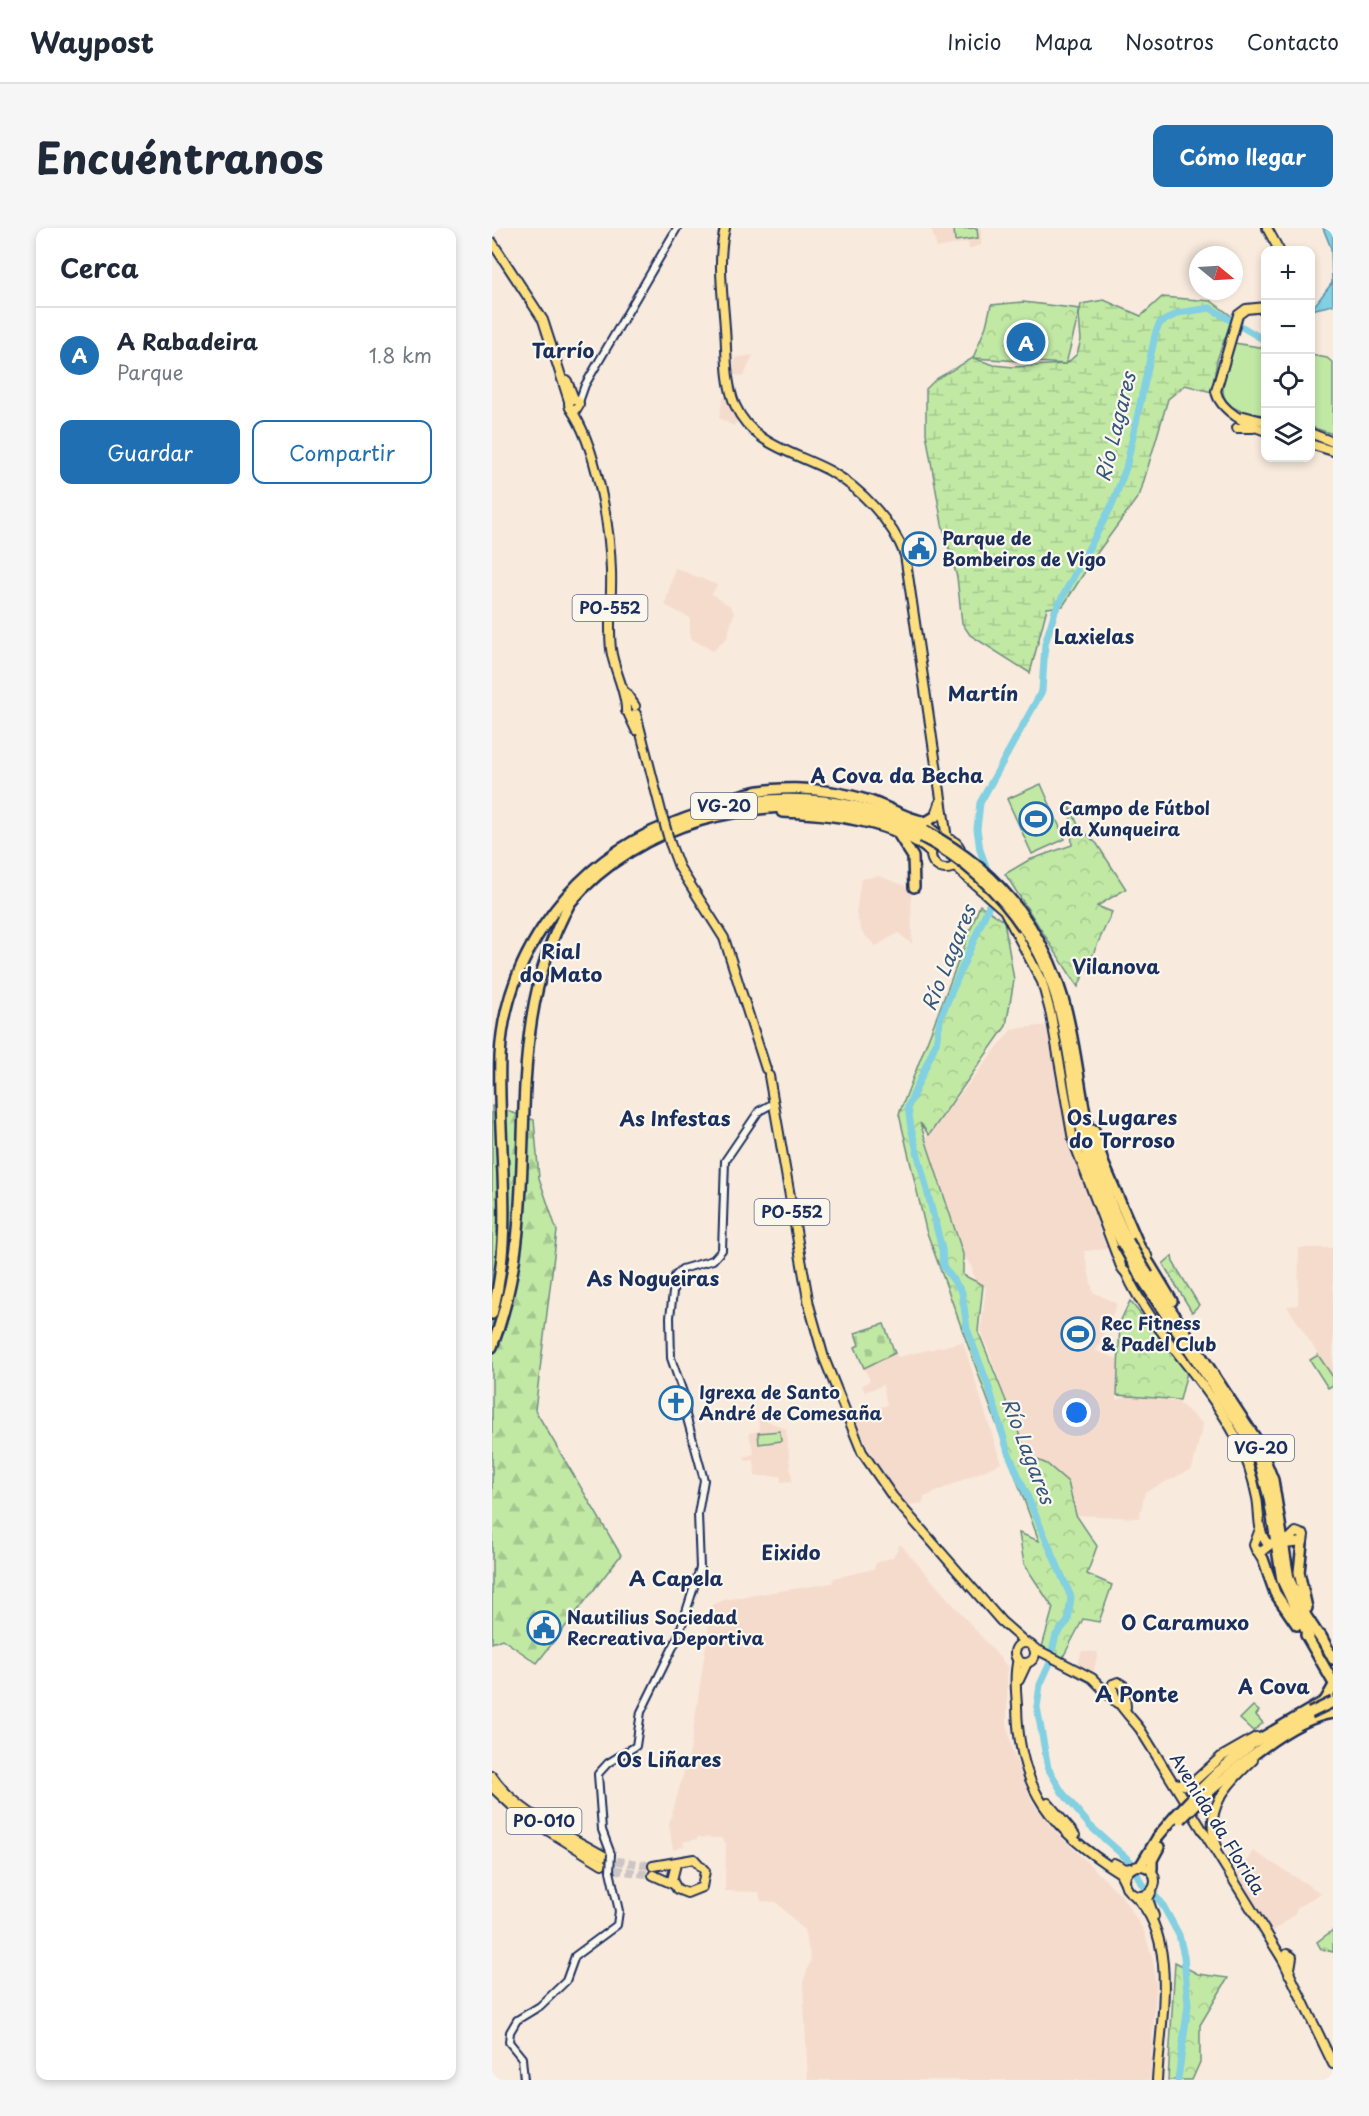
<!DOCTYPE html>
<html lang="es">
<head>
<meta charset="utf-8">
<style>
	body { margin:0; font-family:"Playpen Sans",sans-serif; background:#f6f6f7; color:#1f2937 }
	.controls { position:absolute; right:18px; top:18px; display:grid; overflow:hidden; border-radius:12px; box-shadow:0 3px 9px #0003 }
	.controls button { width:54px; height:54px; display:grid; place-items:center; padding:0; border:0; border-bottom:2px solid #e0e1e3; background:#fff; color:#1f2937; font:30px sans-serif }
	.compass { position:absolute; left:697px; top:18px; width:54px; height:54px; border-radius:50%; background:#fff; box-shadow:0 3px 9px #0003; rotate:108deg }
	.you { position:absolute; left:585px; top:1185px; width:21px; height:21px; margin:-15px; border:4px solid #fff; border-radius:50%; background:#1a73e8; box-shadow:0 0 0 9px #1a73e833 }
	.badge { display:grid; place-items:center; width:39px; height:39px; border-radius:50%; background:#1f6fb2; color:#fff; font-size:20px; font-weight:700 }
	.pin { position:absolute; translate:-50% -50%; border:3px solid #fff; box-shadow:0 2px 6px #0006 }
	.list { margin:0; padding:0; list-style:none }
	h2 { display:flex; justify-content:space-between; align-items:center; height:78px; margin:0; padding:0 24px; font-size:26px }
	h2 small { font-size:20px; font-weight:400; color:#747a83 }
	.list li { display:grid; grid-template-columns:39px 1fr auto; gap:18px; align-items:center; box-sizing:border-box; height:96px; padding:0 24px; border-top:2px solid #e0e1e3 }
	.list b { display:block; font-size:22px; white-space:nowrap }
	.list p { margin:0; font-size:20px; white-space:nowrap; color:#747a83 }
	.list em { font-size:20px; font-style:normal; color:#747a83 }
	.actions { display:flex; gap:12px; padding:18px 24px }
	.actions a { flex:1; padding:14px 0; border:2px solid #1f6fb2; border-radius:12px; text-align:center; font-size:21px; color:#1f6fb2 }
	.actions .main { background:#1f6fb2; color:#fff }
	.icon { flex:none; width:33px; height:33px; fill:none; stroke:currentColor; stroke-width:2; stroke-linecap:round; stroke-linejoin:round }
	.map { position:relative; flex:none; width:841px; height:1852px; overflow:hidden; border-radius:12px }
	header { display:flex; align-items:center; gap:36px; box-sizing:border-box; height:84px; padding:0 30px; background:#fff; border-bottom:2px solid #e0e1e3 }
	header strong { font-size:28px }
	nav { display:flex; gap:33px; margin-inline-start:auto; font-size:21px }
	.intro { display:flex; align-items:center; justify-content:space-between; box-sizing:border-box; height:144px; padding:0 36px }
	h1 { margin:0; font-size:42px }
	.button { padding:15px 27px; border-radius:12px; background:#1f6fb2; color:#fff; font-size:21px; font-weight:700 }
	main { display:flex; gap:36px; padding:0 36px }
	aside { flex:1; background:#fff; border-radius:12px; box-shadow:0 3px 9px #0003 }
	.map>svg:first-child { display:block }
	.built { fill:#f5dbcc }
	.forest { fill:url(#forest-firs); stroke:#6e8c81; stroke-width:1.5 }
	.wetland { fill:url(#wetland-marsh); stroke:#6e8c81; stroke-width:1.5 }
	.cemetery { fill:url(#cemetery-stones); stroke:#6e8c81; stroke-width:1.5 }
	.park { fill:url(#park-crowns); stroke:#6e8c81; stroke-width:1.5 }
	.pitch { fill:#c1e9a4; stroke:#6e8c81; stroke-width:1.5 }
	.water { fill:#82d0e1; stroke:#5990ad; stroke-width:1.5 }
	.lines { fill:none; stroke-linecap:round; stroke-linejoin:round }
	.river { stroke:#82d0e1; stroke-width:7 }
	.major-tunnel { stroke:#ccc5c4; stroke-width:8; stroke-dasharray:8 4; stroke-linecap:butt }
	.minor-casing { stroke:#1b2f5e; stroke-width:10 }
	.major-casing { stroke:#1b2f5e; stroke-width:12 }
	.highway-casing { stroke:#1b2f5e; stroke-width:14 }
	.minor { stroke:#fbf7ec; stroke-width:6 }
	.major { stroke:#fedf80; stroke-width:8 }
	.highway { stroke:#fedf80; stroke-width:9 }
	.minor-bridge-casing { stroke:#1b2f5e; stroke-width:10; stroke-linecap:butt }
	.major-bridge-casing { stroke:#1b2f5e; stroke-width:12; stroke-linecap:butt }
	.highway-bridge-casing { stroke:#1b2f5e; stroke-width:14; stroke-linecap:butt }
	.minor-bridge { stroke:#fbf7ec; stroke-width:6 }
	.major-bridge { stroke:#fedf80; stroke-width:8 }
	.highway-bridge { stroke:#fedf80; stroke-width:9 }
	.labels { text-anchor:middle; stroke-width:4.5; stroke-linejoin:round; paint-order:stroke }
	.shield { fill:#fbf7ec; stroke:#5e6b89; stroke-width:1.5 }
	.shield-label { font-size:16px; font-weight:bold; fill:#1b2f5e }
	.poi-label { font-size:18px; font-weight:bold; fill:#1b2f5e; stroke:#fbf7ec; text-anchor:start }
	.street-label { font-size:18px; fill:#1b2f5e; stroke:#fbf7ec }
	.neighbourhood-label { font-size:20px; font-weight:bold; fill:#1b2f5e; stroke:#fbf7ec }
	.water-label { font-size:20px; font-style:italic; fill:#35577f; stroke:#fbf7ec }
	.quarter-label { font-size:21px; font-weight:bold; fill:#1b2f5e; stroke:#fbf7ec }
</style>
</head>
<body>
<header>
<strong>Waypost</strong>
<nav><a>Inicio</a><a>Mapa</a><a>Nosotros</a><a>Contacto</a></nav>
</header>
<div class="intro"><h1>Encuéntranos</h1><a class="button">Cómo llegar</a></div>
<main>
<aside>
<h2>Cerca<small></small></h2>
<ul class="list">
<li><span class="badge">A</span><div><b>A Rabadeira</b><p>Parque</p></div><em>1.8 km</em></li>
</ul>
<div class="actions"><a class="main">Guardar</a><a>Compartir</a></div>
</aside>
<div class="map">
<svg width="841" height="1852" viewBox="0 0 841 1852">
	<defs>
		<pattern id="forest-firs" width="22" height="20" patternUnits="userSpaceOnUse" patternTransform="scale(1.5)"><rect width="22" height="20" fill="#c1e9a4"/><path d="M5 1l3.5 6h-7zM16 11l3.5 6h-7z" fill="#a5c890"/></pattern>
		<pattern id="wetland-marsh" width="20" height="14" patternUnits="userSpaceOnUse" patternTransform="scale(1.5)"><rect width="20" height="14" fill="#c1e9a4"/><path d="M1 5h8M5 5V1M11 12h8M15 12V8" fill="none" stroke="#a5c890"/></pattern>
		<pattern id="cemetery-stones" width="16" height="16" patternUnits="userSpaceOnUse" patternTransform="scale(1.5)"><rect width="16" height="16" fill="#c1e9a4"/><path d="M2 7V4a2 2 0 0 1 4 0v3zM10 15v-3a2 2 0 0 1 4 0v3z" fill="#a5c890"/></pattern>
		<pattern id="park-crowns" width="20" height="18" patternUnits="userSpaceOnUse" patternTransform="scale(1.5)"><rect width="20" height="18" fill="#c1e9a4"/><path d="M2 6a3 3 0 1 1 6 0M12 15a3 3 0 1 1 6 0" fill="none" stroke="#a5c890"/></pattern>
	</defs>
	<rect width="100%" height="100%" fill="#f8eadd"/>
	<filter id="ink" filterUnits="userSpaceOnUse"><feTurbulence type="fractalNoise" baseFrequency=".0167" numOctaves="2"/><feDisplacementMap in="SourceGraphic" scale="12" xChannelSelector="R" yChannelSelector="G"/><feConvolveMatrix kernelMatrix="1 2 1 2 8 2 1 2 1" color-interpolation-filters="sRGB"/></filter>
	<g filter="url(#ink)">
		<g class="built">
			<path d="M439 0H489V17L477 21 476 14 445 20Z"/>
			<path d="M261 127 252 148 240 147 243 130Z"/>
			<path d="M234 167 246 191 242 198 227 190 231 170Z"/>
			<path d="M183 340 225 357 220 366 238 378 242 385 235 410 221 423 198 410V390L173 377Z"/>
			<path d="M386 648 419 660 420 716 406 705 384 718 370 704 364 685 369 651Z"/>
			<path d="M557 797 577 909 588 947 615 1021 592 1023 601 1064 625 1076 604 1123 626 1131 624 1172 638 1168 686 1174 711 1196 700 1241 653 1264 647 1290 584 1287 576 1254 555 1236 535 1228 489 1102 494 1059 483 1053 480 1040 467 1019 439 946 433 911 520 801Z"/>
			<path d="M807 1020H841V1149L795 1078 806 1077Z"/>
			<path d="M471 1114 509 1235 432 1269 431 1275 415 1277 387 1242 361 1189 395 1177 391 1157 373 1164 370 1158 378 1152 372 1140 403 1125 406 1129Z"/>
			<path d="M266 1189 294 1201 300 1253 289 1254V1248H263L262 1232 254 1233 252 1229 262 1226 257 1205 268 1203Z"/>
			<path d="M408 1316 515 1438V1494L520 1522 540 1573 559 1599 629 1667 652 1703 661 1732 664 1757 658 1852H316L311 1755 319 1731 312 1702 284 1674 269 1673 267 1664 233 1663 234 1615 229 1610 205 1609V1611L191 1614 192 1618 181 1622 177 1596 198 1524 220 1377 232 1372 340 1355 342 1350 382 1341 384 1335 401 1329Z"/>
			<path d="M590 1423 606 1424 601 1446 585 1436Z"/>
			<path d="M761 1623 829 1665 805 1680 802 1687 780 1704 745 1648Z"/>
		</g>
		<path class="forest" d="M0 878 42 892 47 950 65 1003 43 1182 129 1327 45 1435 10 1411 0 1415Z"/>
		<path class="wetland" d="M670 69 719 73 738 87V96L725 132 720 164 693 157 676 171 648 266 603 328 571 378 555 380 538 445 478 407 470 395 465 349 450 296 442 251 434 205V161L444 151 481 130 502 137 521 139 574 136 585 126 589 112 587 87 589 76 612 72 649 88Z"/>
		<path class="cemetery" d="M392 1096 403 1125 372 1140 363 1119 367 1117 363 1105Z"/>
		<g class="park">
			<path d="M531 74 588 81 574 136 481 130 494 98 499 77Z"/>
			<path d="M578 579 587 599 605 616 634 661 605 678 620 684 586 759 513 646 537 632 580 617Z"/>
			<path d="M488 677 512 693 522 752 514 798 437 907 428 895 471 1026V1047L491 1057 486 1103 536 1228 555 1236 576 1254 584 1287 605 1318 595 1346 620 1357 607 1394 591 1391 569 1433 550 1419 561 1380 532 1336 527 1305 547 1313 434 1002 407 886Z"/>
			<path d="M680 1028 681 1034 707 1077 700 1084 671 1036Z"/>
			<path d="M638 1073 695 1144 688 1172 625 1167 628 1094Z"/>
			<path d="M841 1702V1724L829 1721 825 1714Z"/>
			<path d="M683 1734 706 1746 736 1750 708 1797V1834L700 1852H676Z"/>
		</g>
		<g class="pitch">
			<path d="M485 0 486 10 463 13 462 1Z"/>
			<path d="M742 115 773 120V187C715 183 730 157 742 115Z"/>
			<path d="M819 127 835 130 841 135V206L819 199Z"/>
			<path d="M549 556 573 611 540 626 515 571Z"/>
			<path d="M826 1127 841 1149V1157L836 1160 818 1132Z"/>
			<path d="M288 1203 289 1213 267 1216 266 1205Z"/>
			<path d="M761 1478 767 1483 764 1487 771 1495 761 1503 748 1491Z"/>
		</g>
		<path class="water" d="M831 0H841V77L819 82 840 55 839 20Z"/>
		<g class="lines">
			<g class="river">
				<path d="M497 647 488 622 485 601 488 575 550 463 553 416 563 383 620 277 634 240 664 103 668 95 686 85 718 80 774 113"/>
				<path d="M499 667 498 675 449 788 444 815 416 879 419 900 450 1021 451 1038 470 1064 475 1101 497 1160 516 1224 579 1369 576 1393 564 1407 560 1423"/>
				<path d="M558 1435 548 1457 545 1479 556 1540 570 1564 598 1598 640 1635 649 1655 669 1674 687 1707 692 1728 696 1777 686 1852"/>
			</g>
			<g class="major-tunnel">
				<path d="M113 1629 126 1633 161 1638"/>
				<path d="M112 1636 125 1642 161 1647"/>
			</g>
			<defs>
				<g id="minor">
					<path d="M87 174 93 157 185 0"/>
					<path d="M119 1626 110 1602 106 1546 116 1535 144 1518 149 1484 186 1409 208 1340 206 1286 212 1252 194 1187V1173L179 1130 178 1089 183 1048 190 1041 221 1032 230 1022 233 933 267 883 282 875"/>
					<path d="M32 1852 30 1830 17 1814 18 1804 25 1792 48 1778 74 1753 83 1728 125 1697 127 1683 118 1643"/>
				</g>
				<g id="major">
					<path d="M233 0C225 32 231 68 233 100 235 125 233 153 243 177 261 218 303 224 338 243 369 261 400 293 413 327L455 611"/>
					<path d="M775 0 787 22"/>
					<path d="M0 14 51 92 77 173"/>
					<path d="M774 79 754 81 746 87 724 163C727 182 756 197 774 203"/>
					<path d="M75 153 82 171"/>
					<circle cx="82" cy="176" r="5"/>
					<path d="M78 180C104 216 118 298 119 343 120 369 116 395 119 421 121 440 135 465 134 483"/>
					<path d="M752 188 774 194"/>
					<path d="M745 200H761"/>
					<path d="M818 205 841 214"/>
					<path d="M818 216 841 223"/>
					<path d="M134 465 143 478"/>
					<path d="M144 486 170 587"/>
					<path d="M137 487 144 502"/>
					<circle cx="454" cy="626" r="15"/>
					<path d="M178 615 187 639 232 710 274 841"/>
					<path d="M462 638 512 682 550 754 559 787 581 912 628 1036"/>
					<path d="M277 848 317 1077 332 1130 370 1224 401 1269 509 1393 534 1415"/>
					<circle cx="642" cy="1033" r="14"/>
					<path d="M634 1045C661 1105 713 1150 744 1209 754 1228 761 1249 765 1270 768 1285 765 1301 774 1314L779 1316 769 1324 764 1322 762 1317 768 1301"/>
					<path d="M804 1304 812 1307 811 1314 792 1316Z"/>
					<circle cx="533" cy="1425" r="10"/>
					<path d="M542 1420 600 1450 625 1475"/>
					<path d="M526 1431C522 1446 524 1463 525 1477 526 1562 559 1601 628 1645L633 1655"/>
					<path d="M527 1452 535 1435"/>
					<path d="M621 1456C618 1470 640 1490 648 1501L791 1732 841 1836"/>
					<path d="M621 1456 626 1454 632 1458 634 1479"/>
					<path d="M0 1548C26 1586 73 1605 112 1628"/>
					<path d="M682 1555 697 1558 729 1529 764 1509"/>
					<path d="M0 1559 29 1586 110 1636"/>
					<path d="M556 1575 583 1607"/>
					<path d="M725 1618C710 1582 736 1555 761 1532"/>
					<path d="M622 1635 634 1641 639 1640"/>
					<circle cx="648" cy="1653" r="15"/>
					<path d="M161 1638 202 1631 213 1643 210 1659 195 1665 185 1661 180 1652 184 1636"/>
					<path d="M161 1647 181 1656"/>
					<path d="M659 1665 656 1671 662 1688"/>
					<path d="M642 1667C688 1710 668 1796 665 1852"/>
					<path d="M791 1732 795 1726 800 1729 797 1746"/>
				</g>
				<g id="highway">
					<path d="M231 574C274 554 333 559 378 573 396 579 415 591 434 594L444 588 448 576"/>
					<path d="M290 584C335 585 404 593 439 624"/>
					<path d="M430 594 451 611"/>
					<path d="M407 607 421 629 422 659"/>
					<path d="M538 698C580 764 580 818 594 891 603 933 616 974 636 1013"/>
					<path d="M532 701C572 757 575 825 587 890 595 934 609 976 630 1015"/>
					<path d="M602 902 611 934 648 1020"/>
					<path d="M657 1035 680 1073"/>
					<path d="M656 1047 766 1214 781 1252 797 1351 814 1388 831 1414"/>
					<path d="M650 1051 749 1199 767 1232 777 1270 790 1352 817 1409"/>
					<path d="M0 1086C23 1001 5 915 8 829 12 734 73 646 157 605 169 599 183 595 195 590 272 560 360 567 433 603"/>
					<path d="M0 1119C58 968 0 815 78 675 111 635 160 606 210 592 283 572 362 572 430 609"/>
					<path d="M810 1315 807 1344 815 1380"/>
					<path d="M766 1323 771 1331 783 1365 805 1397"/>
					<path d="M814 1407 841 1454"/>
					<path d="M829 1408 841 1431"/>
					<path d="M703 1567 726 1544 761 1515 833 1473 841 1459"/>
					<path d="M707 1573C739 1544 799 1490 841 1485"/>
					<path d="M649 1637 667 1607 684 1587"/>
					<path d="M660 1641V1632L667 1619"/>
				</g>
			</defs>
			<use href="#minor" class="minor-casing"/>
			<use href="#major" class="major-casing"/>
			<use href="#highway" class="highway-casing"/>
			<use href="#minor" class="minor"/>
			<use href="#major" class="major"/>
			<use href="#highway" class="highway"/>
			<defs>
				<path id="minor-bridge" d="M118 1643 119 1626"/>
				<path id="major-bridge" d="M170 587 178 615"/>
				<g id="highway-bridge">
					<path d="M433 603C476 626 512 657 538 698"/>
					<path d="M430 609C471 630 507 663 532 701"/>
					<path d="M636 1013 656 1047"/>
					<path d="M630 1015 650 1051"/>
					<path d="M818 1485 841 1474"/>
					<path d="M684 1587 703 1567"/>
					<path d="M689 1591 707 1573"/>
				</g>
			</defs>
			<use href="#minor-bridge" class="minor-bridge-casing"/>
			<use href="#major-bridge" class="major-bridge-casing"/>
			<use href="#highway-bridge" class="highway-bridge-casing"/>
			<use href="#minor-bridge" class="minor-bridge"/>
			<use href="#major-bridge" class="major-bridge"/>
			<use href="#highway-bridge" class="highway-bridge"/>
		</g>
	</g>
	<defs>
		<symbol id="civic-ring" viewBox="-11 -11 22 22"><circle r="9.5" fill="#fbf7ec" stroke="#1f6fb2" stroke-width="1.5"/><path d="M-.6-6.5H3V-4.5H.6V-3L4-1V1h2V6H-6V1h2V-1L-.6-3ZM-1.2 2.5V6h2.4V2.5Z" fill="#1f6fb2"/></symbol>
		<symbol id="stadium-ring" viewBox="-11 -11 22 22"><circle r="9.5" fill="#fbf7ec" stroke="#1f6fb2" stroke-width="1.5"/><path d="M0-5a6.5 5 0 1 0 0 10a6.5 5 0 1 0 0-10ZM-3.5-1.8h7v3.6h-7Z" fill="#1f6fb2"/></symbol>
		<symbol id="church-ring" viewBox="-11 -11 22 22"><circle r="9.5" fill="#fbf7ec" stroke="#1f6fb2" stroke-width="1.5"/><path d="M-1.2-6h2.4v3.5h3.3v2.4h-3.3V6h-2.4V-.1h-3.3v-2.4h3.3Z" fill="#1f6fb2"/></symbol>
	</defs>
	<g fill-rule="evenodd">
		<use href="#civic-ring" x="408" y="302" width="38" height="38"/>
		<use href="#stadium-ring" x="525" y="572" width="38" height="38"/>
		<use href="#stadium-ring" x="567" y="1087" width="38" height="38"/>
		<use href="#church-ring" x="165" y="1156" width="38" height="38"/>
		<use href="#civic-ring" x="33" y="1381" width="38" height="38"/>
	</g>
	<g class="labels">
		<g class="shield">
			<rect x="80.5" y="367" width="75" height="26" rx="4.5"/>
			<rect x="199" y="565" width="66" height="26" rx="4.5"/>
			<rect x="262.5" y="971" width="75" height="26" rx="4.5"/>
			<rect x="736" y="1207" width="66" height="26" rx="4.5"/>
			<rect x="14.5" y="1580" width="75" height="26" rx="4.5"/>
		</g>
		<g class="shield-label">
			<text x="118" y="386">PO-552</text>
			<text x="232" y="584">VG-20</text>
			<text x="300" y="990">PO-552</text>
			<text x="769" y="1226">VG-20</text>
			<text x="52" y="1599">PO-010</text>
		</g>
		<g class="poi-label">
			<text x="450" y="317">Parque de<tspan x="450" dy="21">Bombeiros de Vigo</tspan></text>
			<text x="567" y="587">Campo de Fútbol<tspan x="567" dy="21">da Xunqueira</tspan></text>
			<text x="609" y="1102">Rec Fitness<tspan x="609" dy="21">&amp; Padel Club</tspan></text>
			<text x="207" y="1171">Igrexa de Santo<tspan x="207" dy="21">André de Comesaña</tspan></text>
			<text x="75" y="1396">Nautilius Sociedad<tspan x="75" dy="21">Recreativa Deportiva</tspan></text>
		</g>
		<g class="street-label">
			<text transform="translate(725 1596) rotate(58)" y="6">Avenida da Florida</text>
		</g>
		<g class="neighbourhood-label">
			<text x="71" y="130">Tarrío</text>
			<text x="602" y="416">Laxielas</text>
			<text x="491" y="473">Martín</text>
			<text x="405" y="555">A Cova da Becha</text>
			<text x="69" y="731">Rial<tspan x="69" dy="23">do Mato</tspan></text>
			<text x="624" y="746">Vilanova</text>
			<text x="630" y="897">Os Lugares<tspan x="630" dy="23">do Torroso</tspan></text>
			<text x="183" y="898">As Infestas</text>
			<text x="161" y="1058">As Nogueiras</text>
			<text x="299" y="1332">Eixido</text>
			<text x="184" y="1358">A Capela</text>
			<text x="693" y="1402">O Caramuxo</text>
			<text x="782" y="1466">A Cova</text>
			<text x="177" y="1539">Os Liñares</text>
		</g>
		<g class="water-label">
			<text transform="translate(624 199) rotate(-76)" y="7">Río Lagares</text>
			<text transform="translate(457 730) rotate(-68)" y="7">Río Lagares</text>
			<text transform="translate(536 1223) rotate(69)" y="7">Río Lagares</text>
		</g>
		<g class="quarter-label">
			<text x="645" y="1474">A Ponte</text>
		</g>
	</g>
</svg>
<div class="controls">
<button>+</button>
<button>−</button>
<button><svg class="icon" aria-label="locate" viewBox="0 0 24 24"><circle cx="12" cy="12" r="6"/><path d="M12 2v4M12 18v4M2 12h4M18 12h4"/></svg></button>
<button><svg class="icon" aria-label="layers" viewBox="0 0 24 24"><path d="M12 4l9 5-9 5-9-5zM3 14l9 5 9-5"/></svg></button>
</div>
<svg class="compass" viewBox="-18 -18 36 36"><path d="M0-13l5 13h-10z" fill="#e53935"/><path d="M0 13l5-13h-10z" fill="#747a83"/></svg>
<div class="you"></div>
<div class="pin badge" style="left:534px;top:114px">A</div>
</div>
</main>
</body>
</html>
